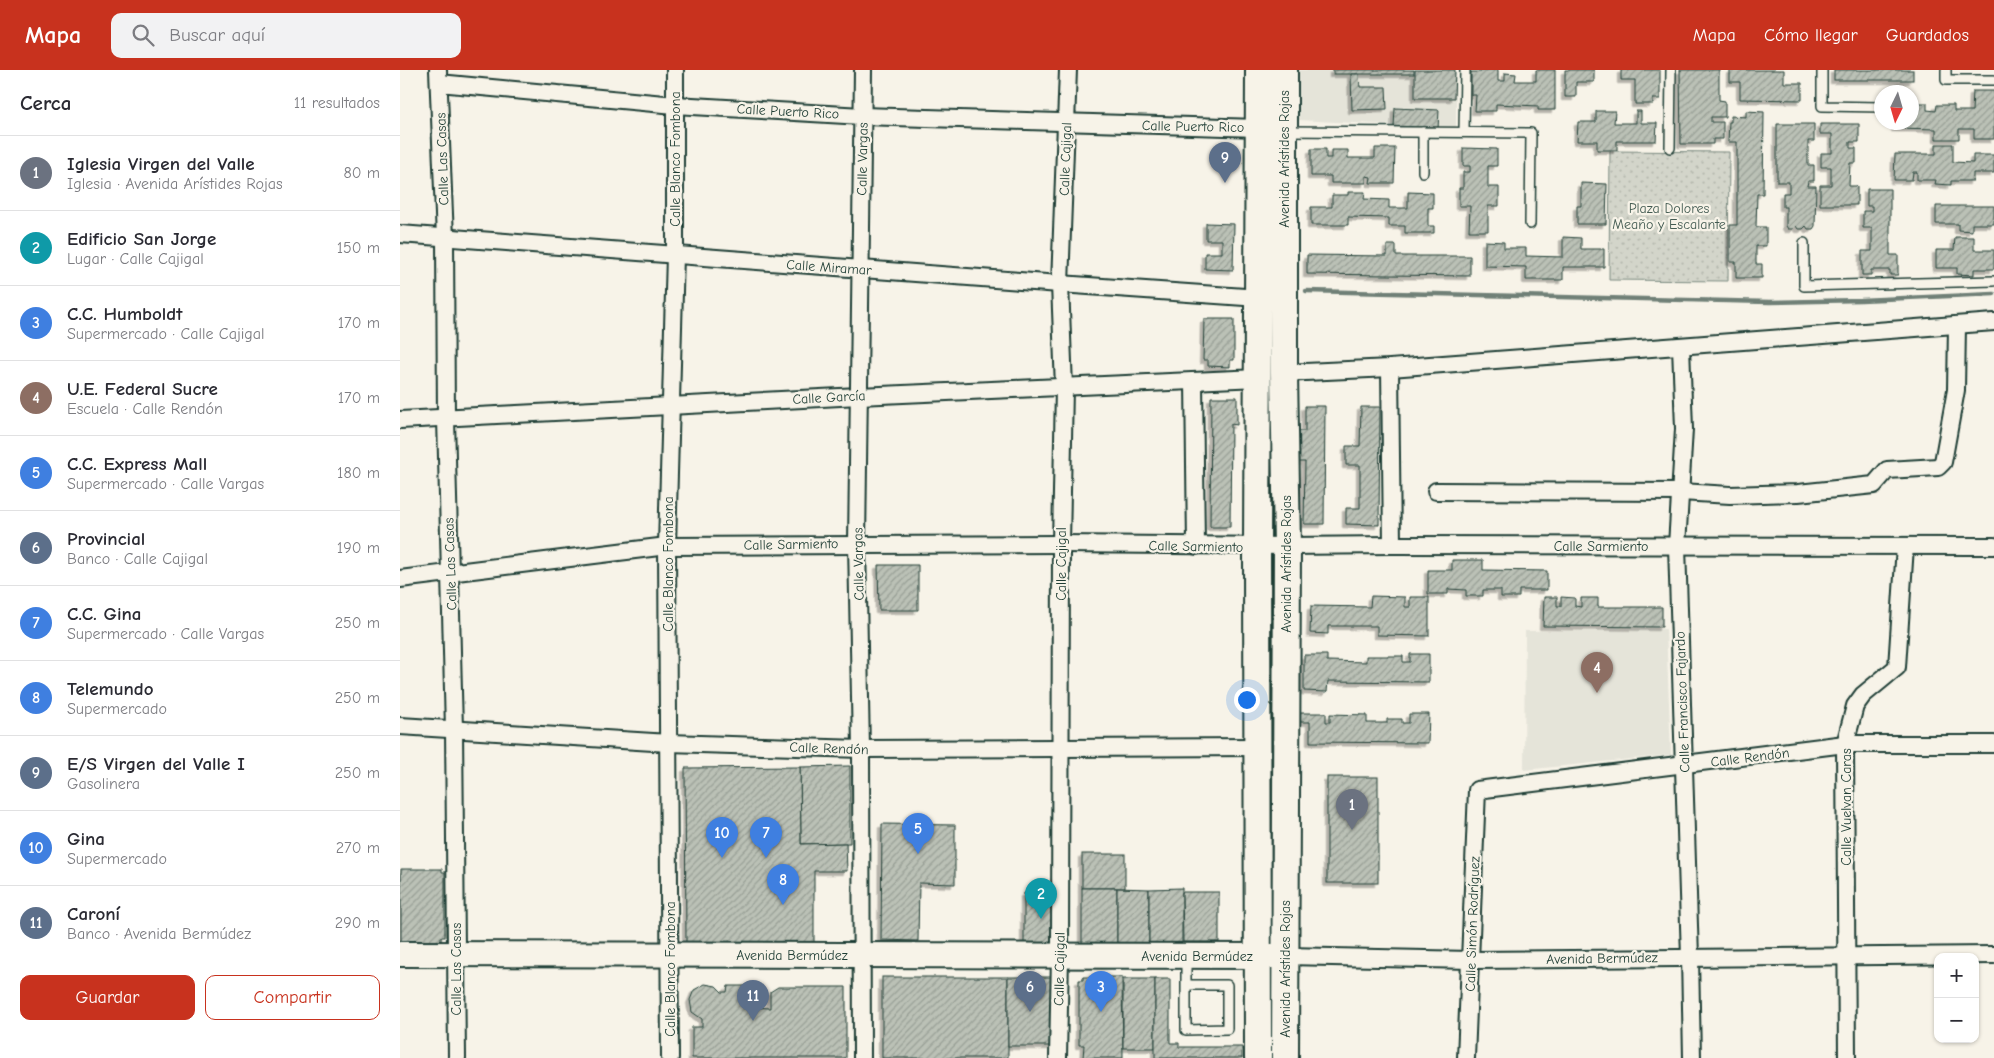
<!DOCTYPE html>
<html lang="es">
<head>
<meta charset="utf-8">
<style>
	body { margin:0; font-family:"Comic Neue",sans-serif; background:#f2f2f3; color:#2b2b33 }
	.controls { position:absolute; right:15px; bottom:15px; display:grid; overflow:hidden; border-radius:10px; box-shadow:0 1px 4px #0004 }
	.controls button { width:45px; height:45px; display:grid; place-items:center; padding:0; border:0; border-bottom:1px solid #e1e1e2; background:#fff; color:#2b2b33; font:25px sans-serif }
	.compass { position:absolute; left:1474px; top:15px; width:45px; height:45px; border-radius:50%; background:#fff; box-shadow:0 1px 4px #0004; rotate:185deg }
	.you { position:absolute; left:846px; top:629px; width:18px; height:18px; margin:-12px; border:4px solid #fff; border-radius:50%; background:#1a73e8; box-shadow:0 0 0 8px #1a73e833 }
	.badge { display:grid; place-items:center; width:32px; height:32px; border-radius:50%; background:#c8321e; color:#fff; font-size:16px; font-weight:700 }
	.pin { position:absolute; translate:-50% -41px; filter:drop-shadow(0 1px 2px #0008) }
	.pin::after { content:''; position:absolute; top:26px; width:18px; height:15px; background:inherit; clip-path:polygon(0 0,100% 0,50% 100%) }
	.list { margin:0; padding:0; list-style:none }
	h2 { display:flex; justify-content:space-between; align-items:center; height:65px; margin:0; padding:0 20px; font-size:21px }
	h2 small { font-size:16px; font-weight:400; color:#7c7c81 }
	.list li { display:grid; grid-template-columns:32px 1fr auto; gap:15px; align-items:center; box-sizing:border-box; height:75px; padding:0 20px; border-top:1px solid #e1e1e2 }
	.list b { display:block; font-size:19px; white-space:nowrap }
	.list p { margin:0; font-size:16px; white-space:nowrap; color:#7c7c81 }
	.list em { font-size:16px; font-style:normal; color:#7c7c81 }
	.actions { display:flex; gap:10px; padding:15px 20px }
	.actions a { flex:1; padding:11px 0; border:1px solid #c8321e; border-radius:10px; text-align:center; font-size:18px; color:#c8321e }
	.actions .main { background:#c8321e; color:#fff }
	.icon { flex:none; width:28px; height:28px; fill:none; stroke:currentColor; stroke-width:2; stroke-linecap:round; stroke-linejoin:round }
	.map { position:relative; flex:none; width:1594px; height:988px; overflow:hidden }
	header { display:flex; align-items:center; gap:30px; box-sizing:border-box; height:70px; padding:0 25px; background:#c8321e; color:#fff }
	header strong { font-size:24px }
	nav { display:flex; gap:28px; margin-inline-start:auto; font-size:18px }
	.search { width:350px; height:45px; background:#f2f2f3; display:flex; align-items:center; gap:12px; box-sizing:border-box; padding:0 18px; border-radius:10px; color:#7c7c81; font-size:19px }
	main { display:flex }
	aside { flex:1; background:#fff }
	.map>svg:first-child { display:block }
	.built { fill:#e5e4d9 }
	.grass { fill:url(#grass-dots); stroke:#79897f }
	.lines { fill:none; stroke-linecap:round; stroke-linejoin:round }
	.stream { stroke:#6f8077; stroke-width:4.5 }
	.building { fill:url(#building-hatch); stroke:#1f3d34; filter:url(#shadow) }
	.lane-casing { stroke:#1f3d34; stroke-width:12 }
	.street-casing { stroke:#1f3d34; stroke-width:20 }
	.secondary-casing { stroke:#1f3d34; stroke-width:28 }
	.primary-casing { stroke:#1f3d34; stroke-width:30 }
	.lane { stroke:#f7f3e8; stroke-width:9 }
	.street { stroke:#f7f3e8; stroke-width:16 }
	.secondary { stroke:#f7f3e8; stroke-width:24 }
	.primary { stroke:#f7f3e8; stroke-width:26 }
	.labels { text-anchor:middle; stroke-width:4.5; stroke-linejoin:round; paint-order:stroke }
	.street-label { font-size:14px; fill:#1f3d34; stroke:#f7f3e8 }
	.park-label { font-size:14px; fill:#435b52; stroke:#f7f3e8 }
</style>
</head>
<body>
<header>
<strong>Mapa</strong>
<div class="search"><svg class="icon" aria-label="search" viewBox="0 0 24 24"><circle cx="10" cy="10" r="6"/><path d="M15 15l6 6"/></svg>Buscar aquí</div>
<nav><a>Mapa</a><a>Cómo llegar</a><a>Guardados</a></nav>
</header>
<main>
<aside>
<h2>Cerca<small>11 resultados</small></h2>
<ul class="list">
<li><span class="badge" style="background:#6b7280">1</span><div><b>Iglesia Virgen del Valle</b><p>Iglesia · Avenida Arístides Rojas</p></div><em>80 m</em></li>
<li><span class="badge" style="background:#0f9aa8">2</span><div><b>Edificio San Jorge</b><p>Lugar · Calle Cajigal</p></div><em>150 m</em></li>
<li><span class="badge" style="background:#3f7fe0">3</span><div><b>C.C. Humboldt</b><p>Supermercado · Calle Cajigal</p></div><em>170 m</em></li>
<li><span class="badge" style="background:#8d6e63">4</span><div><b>U.E. Federal Sucre</b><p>Escuela · Calle Rendón</p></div><em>170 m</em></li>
<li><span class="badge" style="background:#3f7fe0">5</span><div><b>C.C. Express Mall</b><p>Supermercado · Calle Vargas</p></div><em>180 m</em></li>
<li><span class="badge" style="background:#5c6f8a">6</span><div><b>Provincial</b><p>Banco · Calle Cajigal</p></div><em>190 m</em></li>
<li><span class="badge" style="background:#3f7fe0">7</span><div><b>C.C. Gina</b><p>Supermercado · Calle Vargas</p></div><em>250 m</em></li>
<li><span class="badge" style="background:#3f7fe0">8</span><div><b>Telemundo</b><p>Supermercado</p></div><em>250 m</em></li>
<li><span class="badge" style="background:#5c6f8a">9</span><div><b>E/S Virgen del Valle I</b><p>Gasolinera</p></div><em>250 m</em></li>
<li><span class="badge" style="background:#3f7fe0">10</span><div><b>Gina</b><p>Supermercado</p></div><em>270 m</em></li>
<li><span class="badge" style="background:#5c6f8a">11</span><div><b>Caroní</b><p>Banco · Avenida Bermúdez</p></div><em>290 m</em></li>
</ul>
<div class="actions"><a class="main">Guardar</a><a>Compartir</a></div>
</aside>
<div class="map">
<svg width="1594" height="988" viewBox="0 0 1594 988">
	<defs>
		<pattern id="grass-dots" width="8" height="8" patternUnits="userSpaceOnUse" patternTransform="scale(1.25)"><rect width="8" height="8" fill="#d3d5ca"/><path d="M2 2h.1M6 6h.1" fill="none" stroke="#b5b8ae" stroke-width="1.8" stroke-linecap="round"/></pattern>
		<pattern id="building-hatch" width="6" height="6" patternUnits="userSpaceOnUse" patternTransform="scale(1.25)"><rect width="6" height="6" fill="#bbc1b6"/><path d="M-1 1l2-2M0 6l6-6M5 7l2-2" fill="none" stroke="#979e95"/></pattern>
		<filter id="shadow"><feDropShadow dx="-3.5" dy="3.5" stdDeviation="0" flood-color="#0004"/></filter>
	</defs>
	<rect width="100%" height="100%" fill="#f7f3e8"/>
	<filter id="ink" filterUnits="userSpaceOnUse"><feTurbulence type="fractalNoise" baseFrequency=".02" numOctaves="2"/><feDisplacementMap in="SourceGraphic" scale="10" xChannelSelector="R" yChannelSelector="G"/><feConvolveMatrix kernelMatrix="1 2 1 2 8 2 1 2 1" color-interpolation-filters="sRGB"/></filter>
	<g filter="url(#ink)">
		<g class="built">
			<path d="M898 0H1056V58L994 57 993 55 898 50Z"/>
			<path d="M1266 559 1271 685 1124 700 1125 561Z"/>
		</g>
		<path class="grass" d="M1210 81 1329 82 1328 211 1209 210Z"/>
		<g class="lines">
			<path class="stream" d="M906 221 1370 232 1461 230 1594 224"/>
		</g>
		<g class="building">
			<rect x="933" y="0" width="81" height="4"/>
			<path d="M1015 0H1055L1054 28H1015Z"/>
			<path d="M1081 0H1098V11H1105V3L1116 4 1115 11H1136V0H1155V40H1138V36L1096 34V41H1075L1076 25H1071V2H1081Z"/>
			<path d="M1165 0H1194V12H1176V27H1165Z"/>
			<path d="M1221 0H1260V29H1253V34H1235V10H1221Z"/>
			<path d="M1280 0H1319V30L1325 31V47H1311V52H1323V69H1313V74H1281Z"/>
			<path d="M1330 0H1384V13H1402V30L1340 29V12H1330Z"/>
			<rect x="1434" y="0" width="79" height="10"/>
			<path d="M951 4H959L960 17H986L987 39 952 40Z"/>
			<path d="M1573 21H1594V69H1574V59H1559V69H1536V59L1495 58V52H1512V33H1527V40L1536 41 1537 35H1554V41H1572Z"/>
			<path d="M995 38 1039 40 1038 59 994 57Z"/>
			<path d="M1196 41H1215L1214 53H1236V41H1241V53H1257L1256 71H1217V80H1197V71H1177L1178 52H1196Z"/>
			<path d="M1346 41 1364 42 1363 124H1357L1356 157H1366V176H1356V194H1362V208H1336V192H1330V155H1337V72H1328L1329 52H1331V46L1346 47Z"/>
			<path d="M1377 54H1414V71H1408V95H1414V111H1408L1407 116H1416L1415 156 1413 159H1408L1406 156 1403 159H1398L1396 156 1393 159H1388L1386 156V137H1383V123H1389V112H1377Z"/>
			<path d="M1420 54H1459V72H1450V78H1456V93H1450L1449 116H1457V135H1420V115H1431V97H1421V83H1432V64H1420Z"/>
			<path d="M1536 74H1553V92L1573 93V85H1594V103H1573V111H1551V115L1535 114 1536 110H1517V102H1513L1512 110H1494L1495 84H1536Z"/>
			<path d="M975 78H995L994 113H970L971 107 966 106V113H931V106H911V79H926V88H931V80H948V88H975Z"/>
			<path d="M1063 78 1097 79V96H1088V117H1099V136H1088V161H1069L1070 136H1059V118H1063V102H1070V96H1063Z"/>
			<path d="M1181 113 1207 114 1206 154H1177V136H1181Z"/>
			<path d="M1467 119H1490V185H1498V205H1490V200H1471V205H1462V181H1472V158H1463V141H1472V136H1467Z"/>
			<path d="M948 122H965L964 129 989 130V138H1008V122L1033 123V138H1028V156H1034V163H1005V156H989V148L948 147V155H911V137H932V125H948Z"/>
			<path d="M1536 136H1594V154H1572V161L1558 160V154H1536Z"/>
			<path d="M806 153 834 154 833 200 805 199V183H822V170H806Z"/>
			<path d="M1163 167 1181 168V179H1204V197H1163V210H1126V197L1085 196V171L1104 172V178H1126V186L1163 187Z"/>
			<path d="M1555 167H1574V180H1594V199H1574V205L1557 204V198H1536V180H1554Z"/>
			<path d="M987 175H996V186H1070V206L907 204V185L987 186Z"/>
			<path d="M804 249H834V290H830V297L808 296V290H803Z"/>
			<path d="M811 327H837V355L831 354 830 457H810Z"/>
			<path d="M905 336H925L924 454H904L905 392H897V361H905Z"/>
			<path d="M961 337H980L979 455 946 454V438H960V395H946V376H960Z"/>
			<path d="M1052 490H1083V500L1147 501V520H1119V527H1101V520H1083V526H1066V520L1048 519V524H1028V500H1052Z"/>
			<path d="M478 495H518V540H479Z"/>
			<path d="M971 526 1005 527V537H1010V527H1029V566L977 565V556H928V564L910 563 911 536 970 537Z"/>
			<path d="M1144 527H1157V536H1161V527L1175 528V536L1181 537V528H1198V537H1262V557L1143 556Z"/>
			<path d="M1010 584H1029V612L928 611 927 622 904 621V585H927V591L966 592V586H1003V592H1010Z"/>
			<path d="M900 643H926V652H930V644L967 645V653H987V649H1002V653H1009V644H1029L1028 673 910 672V652H900Z"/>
			<path d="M450 696V773L401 774 400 697Z"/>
			<path d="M400 697 401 774 446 773 447 801H414V872L286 873 285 698Z"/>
			<rect x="927" y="707" width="51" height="106"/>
			<path d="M482 754 555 755V814L519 813 518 871 481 870Z"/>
			<rect x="682" y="784" width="43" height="34"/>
			<path d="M1 799H42V802H45V867H41V872L1 871Z"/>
			<path d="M682 818H717V876L682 875Z"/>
			<path d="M717 818 749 819V876H717Z"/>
			<path d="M782 818V876H749V819Z"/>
			<path d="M782 822H819V872H783Z"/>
			<path d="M624 823H657V876L624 875Z"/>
			<rect x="482" y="907" width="126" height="81"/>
			<rect x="608" y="907" width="44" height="69"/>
			<path d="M683 907H697V910H708V907H722L723 988H679H683L684 975H679V910H683Z"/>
			<rect x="723" y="909" width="32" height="69"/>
			<path d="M755 909H770V973H779V977H842V988H755Z"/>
			<path d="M305 914 316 916 322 922H327L328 916H348L353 924V937L370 938V922L378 917H446V988H292V957H302V949L292 942 290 930 294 920Z"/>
		</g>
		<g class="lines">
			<defs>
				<g id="lane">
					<path d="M1422 0V36L1481 37"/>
					<path d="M1546 0V10H1594"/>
					<path d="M886 61 1131 63 1130 154"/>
					<path d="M1064 62 1065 0"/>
					<path d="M1270 78 1271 0"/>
					<path d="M1023 102V62"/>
					<path d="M1404 173V216L1594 211"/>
					<path d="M786 915H827V959L786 960V886"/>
				</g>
				<g id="street">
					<path d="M38 0 45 168 46 349 54 659 57 988"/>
					<path d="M39 13 275 35 462 46 858 58"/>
					<path d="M0 164 660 214 859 228"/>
					<path d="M1281 276 1284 359 1277 476 1290 887 1292 988"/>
					<path d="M990 298 992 475"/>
					<path d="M884 303 990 298 1594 252"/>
					<path d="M794 311 796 476"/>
					<path d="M0 350 459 326 858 308"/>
					<path d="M1036 421 1281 422 1330 425 1398 423 1474 415 1487 400 1538 397 1543 392 1556 320 1557 255"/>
					<path d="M0 509 267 476 661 474 887 476 992 475 1594 476"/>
					<path d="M0 656 269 673 461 679 858 677"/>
					<path d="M886 886 1071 890 1594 885"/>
					<path d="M270 988 267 476 275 185V0"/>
					<path d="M462 988 461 679 457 474 463 0"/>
					<path d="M658 988 660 885 661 474 664 318 660 214 668 0"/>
					<path d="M1066 988 1077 720 1445 674H1594"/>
					<path d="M1447 988 1445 674 1455 636 1463 625 1497 597 1505 476"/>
				</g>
				<path id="secondary" d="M0 884 876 886"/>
				<g id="primary">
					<path d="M884 0V303L887 476 885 988"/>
					<path d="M858 988 857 476 859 0"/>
				</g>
			</defs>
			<use href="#lane" class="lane-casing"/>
			<use href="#street" class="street-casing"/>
			<use href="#secondary" class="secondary-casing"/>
			<use href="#primary" class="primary-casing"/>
			<use href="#lane" class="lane"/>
			<use href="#street" class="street"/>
			<use href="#secondary" class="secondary"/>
			<use href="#primary" class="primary"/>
		</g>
	</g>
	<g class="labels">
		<g class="street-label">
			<text transform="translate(388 41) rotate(3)" y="5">Calle Puerto Rico</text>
			<text transform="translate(793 56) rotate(1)" y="5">Calle Puerto Rico</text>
			<text transform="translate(42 89) rotate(-92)" y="5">Calle Las Casas</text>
			<text transform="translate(275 89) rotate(-90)" y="5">Calle Blanco Fombona</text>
			<text transform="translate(462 89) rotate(-89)" y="5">Calle Vargas</text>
			<text transform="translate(665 89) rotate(-88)" y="5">Calle Cajigal</text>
			<text transform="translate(884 89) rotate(-90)" y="5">Avenida Arístides Rojas</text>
			<text transform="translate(429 197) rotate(4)" y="5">Calle Miramar</text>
			<text transform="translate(429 327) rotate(-3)" y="5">Calle García</text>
			<text transform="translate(391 474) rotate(-1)" y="5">Calle Sarmiento</text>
			<text transform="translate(796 476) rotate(1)" y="5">Calle Sarmiento</text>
			<text x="1201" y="481">Calle Sarmiento</text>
			<text transform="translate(50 494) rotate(-92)" y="5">Calle Las Casas</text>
			<text transform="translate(268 494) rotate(-90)" y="5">Calle Blanco Fombona</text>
			<text transform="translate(458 494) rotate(-91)" y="5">Calle Vargas</text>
			<text transform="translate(661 494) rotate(-90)" y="5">Calle Cajigal</text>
			<text transform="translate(886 494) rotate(-90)" y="5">Avenida Arístides Rojas</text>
			<text transform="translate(1282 632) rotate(-92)" y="5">Calle Francisco Fajardo</text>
			<text transform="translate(429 678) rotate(2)" y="5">Calle Rendón</text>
			<text transform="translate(1350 687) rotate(-7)" y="5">Calle Rendón</text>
			<text transform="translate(1446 737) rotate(-90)" y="5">Calle Vuelvan Caras</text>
			<text transform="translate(1072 854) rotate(-88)" y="5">Calle Simón Rodríguez</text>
			<text x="392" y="890">Avenida Bermúdez</text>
			<text x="797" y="891">Avenida Bermúdez</text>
			<text transform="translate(1202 888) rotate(-1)" y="5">Avenida Bermúdez</text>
			<text transform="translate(56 899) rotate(-90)" y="5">Calle Las Casas</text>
			<text transform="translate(270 899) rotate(-90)" y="5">Calle Blanco Fombona</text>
			<text transform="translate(659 899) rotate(-89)" y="5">Calle Cajigal</text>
			<text transform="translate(885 899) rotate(-90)" y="5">Avenida Arístides Rojas</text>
		</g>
		<g class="park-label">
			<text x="1269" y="143">Plaza Dolores<tspan x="1269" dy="16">Meaño y Escalante</tspan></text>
		</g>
	</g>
</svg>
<div class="controls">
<button>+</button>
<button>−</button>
</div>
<svg class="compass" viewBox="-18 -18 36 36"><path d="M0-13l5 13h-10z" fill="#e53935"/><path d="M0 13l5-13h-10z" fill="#7c7c81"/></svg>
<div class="you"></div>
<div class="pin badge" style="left:952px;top:760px;background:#6b7280">1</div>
<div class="pin badge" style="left:641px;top:849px;background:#0f9aa8">2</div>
<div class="pin badge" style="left:701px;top:942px;background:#3f7fe0">3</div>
<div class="pin badge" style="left:1197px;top:623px;background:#8d6e63">4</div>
<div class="pin badge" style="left:518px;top:784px;background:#3f7fe0">5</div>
<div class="pin badge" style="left:630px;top:942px;background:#5c6f8a">6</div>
<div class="pin badge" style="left:366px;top:788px;background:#3f7fe0">7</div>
<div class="pin badge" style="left:383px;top:835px;background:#3f7fe0">8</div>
<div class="pin badge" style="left:825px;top:113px;background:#5c6f8a">9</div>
<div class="pin badge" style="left:322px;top:788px;background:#3f7fe0">10</div>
<div class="pin badge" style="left:353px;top:951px;background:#5c6f8a">11</div>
</div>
</main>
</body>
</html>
